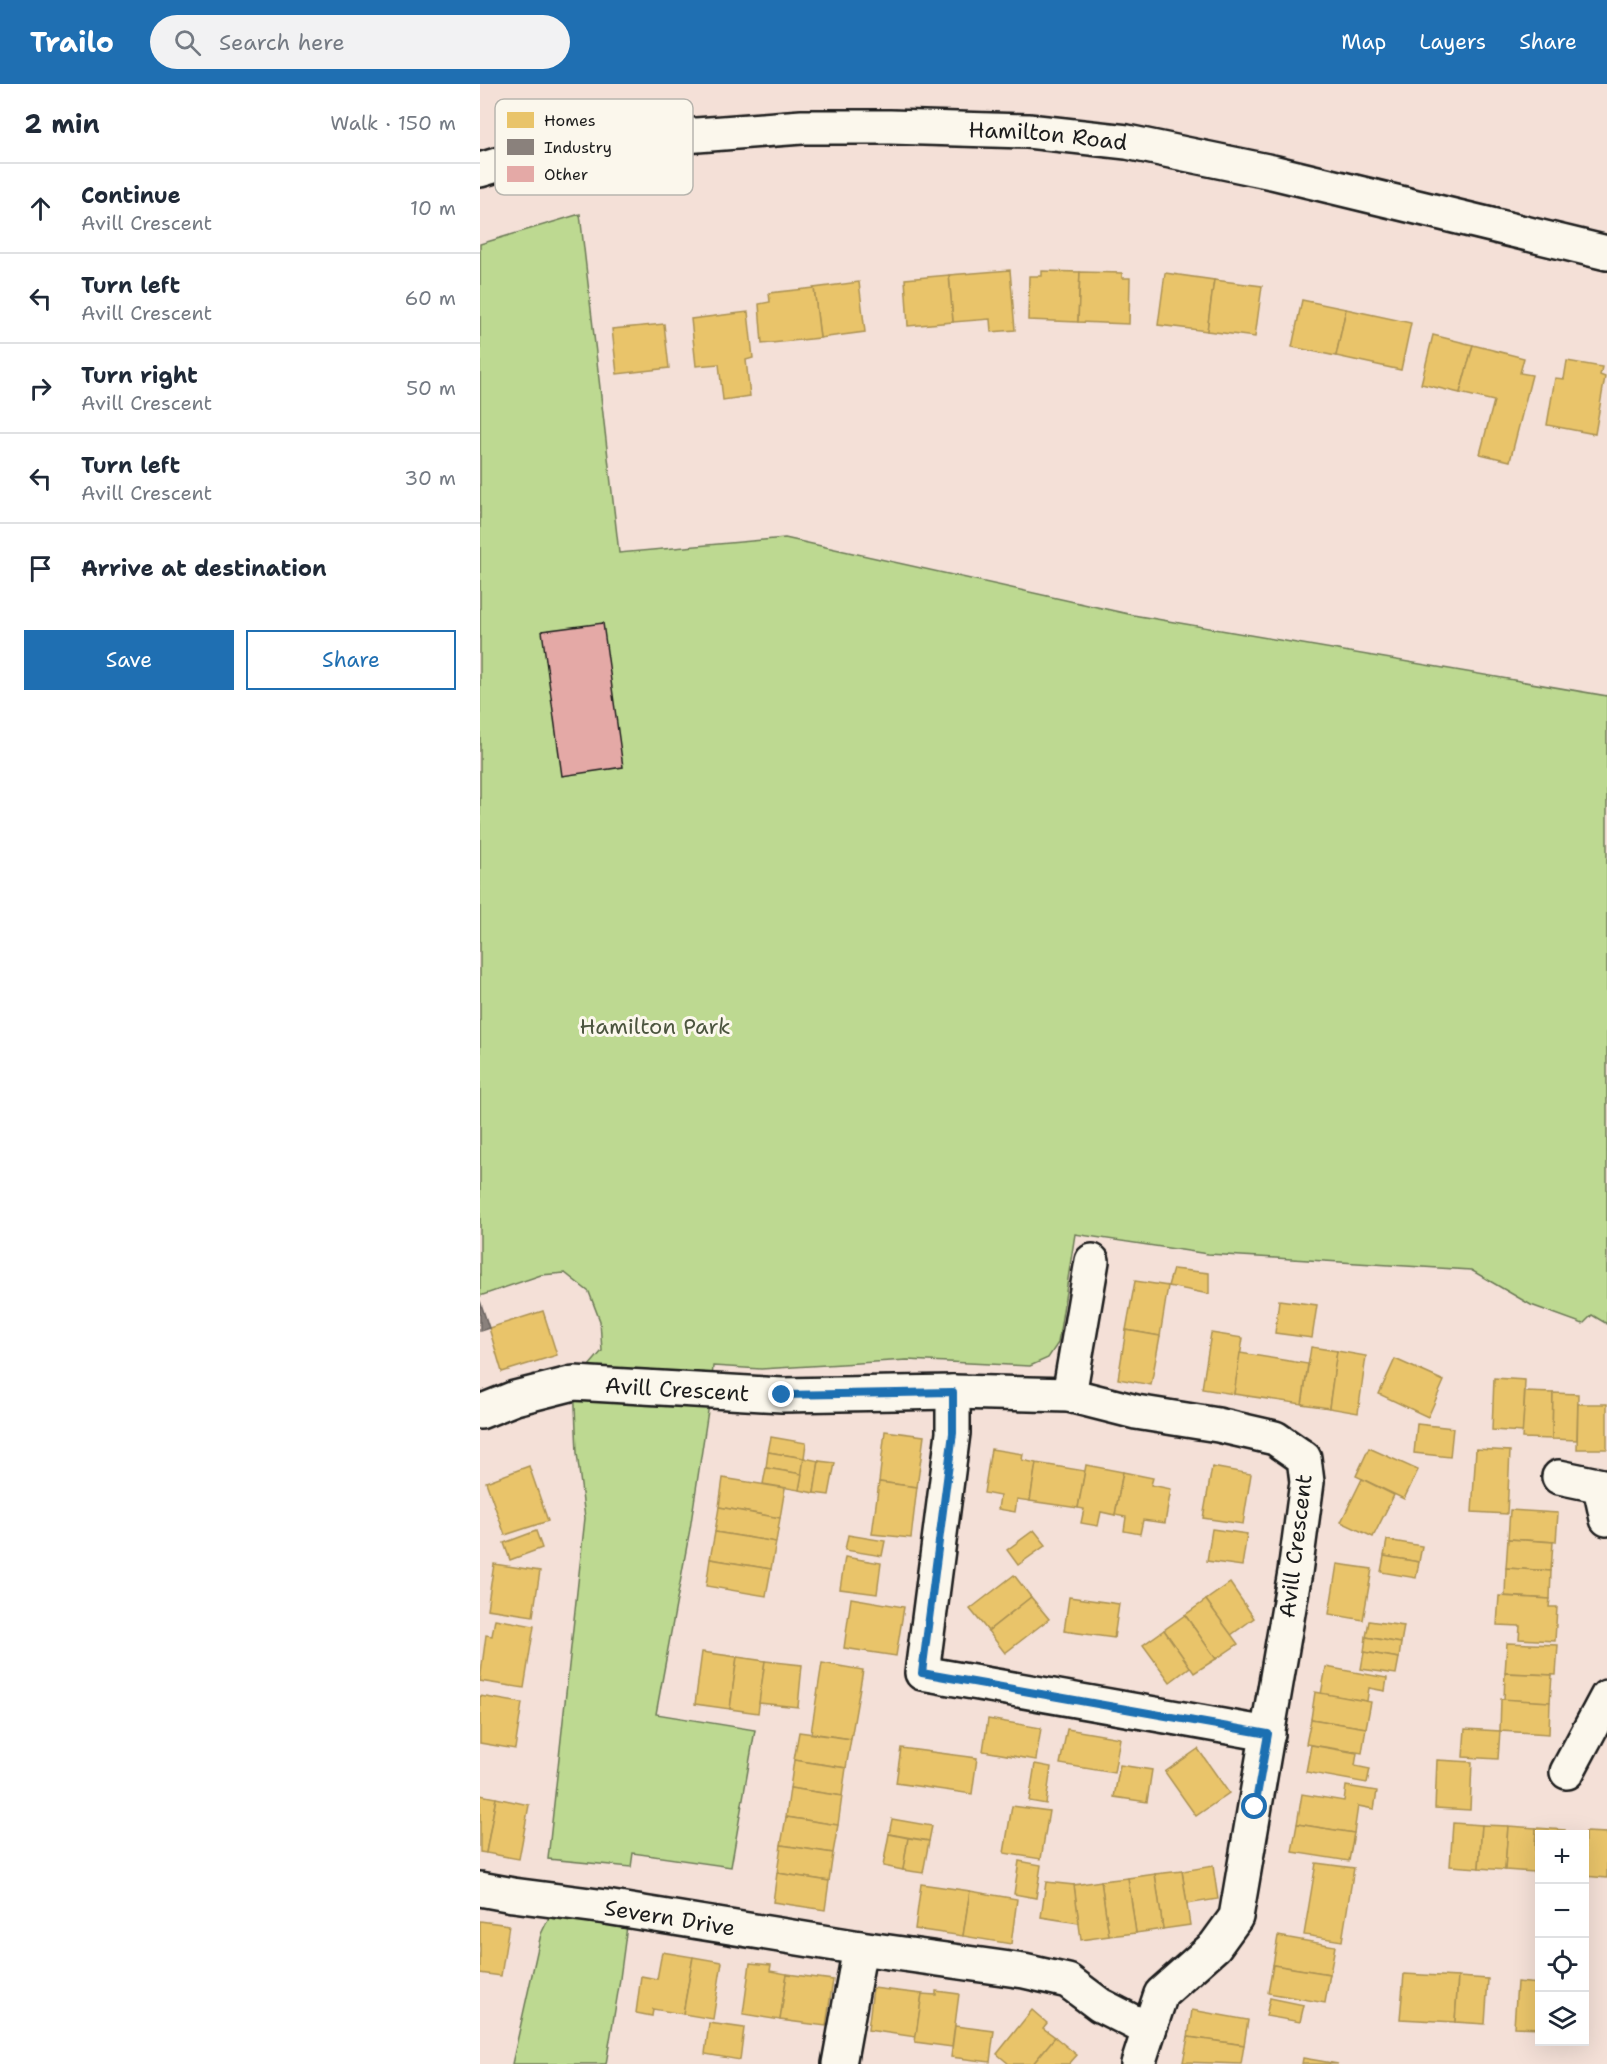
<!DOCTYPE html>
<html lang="en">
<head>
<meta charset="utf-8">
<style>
	body { margin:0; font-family:"Shantell Sans",sans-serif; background:#f2f2f3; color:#1f2937 }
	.controls { position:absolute; right:18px; bottom:18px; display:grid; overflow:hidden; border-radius:0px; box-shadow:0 6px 24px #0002 }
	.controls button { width:54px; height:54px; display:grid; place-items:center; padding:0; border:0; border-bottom:2px solid #e0e1e3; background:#fff; color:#1f2937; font:30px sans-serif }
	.stop { position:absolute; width:18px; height:18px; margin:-14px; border:4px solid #1f6fb2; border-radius:50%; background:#fff }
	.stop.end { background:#1f6fb2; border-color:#fff; box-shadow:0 2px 6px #0008 }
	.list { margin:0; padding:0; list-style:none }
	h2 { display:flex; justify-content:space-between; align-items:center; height:78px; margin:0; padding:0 24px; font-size:26px }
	h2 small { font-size:20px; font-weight:400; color:#747a83 }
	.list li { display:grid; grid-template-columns:39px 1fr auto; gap:18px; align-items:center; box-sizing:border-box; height:90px; padding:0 24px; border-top:2px solid #e0e1e3 }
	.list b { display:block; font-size:22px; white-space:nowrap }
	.list p { margin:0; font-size:20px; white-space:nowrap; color:#747a83 }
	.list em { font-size:20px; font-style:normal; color:#747a83 }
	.actions { display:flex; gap:12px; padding:18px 24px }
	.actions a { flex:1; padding:14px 0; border:2px solid #1f6fb2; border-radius:0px; text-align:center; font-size:21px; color:#1f6fb2 }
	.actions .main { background:#1f6fb2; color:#fff }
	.icon { flex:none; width:33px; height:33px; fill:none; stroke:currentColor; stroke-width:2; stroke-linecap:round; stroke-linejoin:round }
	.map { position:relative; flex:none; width:1127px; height:1980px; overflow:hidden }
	header { display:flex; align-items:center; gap:36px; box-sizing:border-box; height:84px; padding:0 30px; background:#1f6fb2; color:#fff }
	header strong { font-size:28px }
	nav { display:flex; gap:33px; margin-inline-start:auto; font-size:21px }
	.search { width:420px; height:54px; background:#f2f2f3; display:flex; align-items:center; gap:15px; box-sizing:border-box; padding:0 21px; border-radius:33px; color:#747a83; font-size:22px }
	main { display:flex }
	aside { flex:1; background:#fff }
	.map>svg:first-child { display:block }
	.green { fill:#bdd991; stroke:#6c7a56; stroke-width:1.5 }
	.homes { fill:#e9c46a; stroke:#ac9253; stroke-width:1.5 }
	.industry { fill:#8a817c; stroke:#69635f; stroke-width:1.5 }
	.building { fill:#e4a9a6; stroke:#1c1c1c; stroke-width:1.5 }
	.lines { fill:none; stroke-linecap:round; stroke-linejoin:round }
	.minor-casing { stroke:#1c1c1c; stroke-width:38 }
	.minor { stroke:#fbf7ec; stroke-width:33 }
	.route { stroke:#1f6fb2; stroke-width:8 }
	.labels { text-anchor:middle; stroke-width:6; stroke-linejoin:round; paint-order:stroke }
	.street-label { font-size:22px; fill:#1c1c1c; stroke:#fbf7ec }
	.park-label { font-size:22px; fill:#4c553f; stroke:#fbf7ec }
	.key { fill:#fbf7ec; stroke:#b8b5ae; stroke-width:1.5 }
	.key-label { font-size:16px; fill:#1c1c1c }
</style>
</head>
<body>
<header>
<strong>Trailo</strong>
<div class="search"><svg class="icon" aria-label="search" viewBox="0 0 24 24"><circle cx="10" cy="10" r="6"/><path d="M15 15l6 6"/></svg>Search here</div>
<nav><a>Map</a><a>Layers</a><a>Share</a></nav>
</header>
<main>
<aside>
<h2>2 min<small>Walk · 150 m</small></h2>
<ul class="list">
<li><svg class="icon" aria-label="ahead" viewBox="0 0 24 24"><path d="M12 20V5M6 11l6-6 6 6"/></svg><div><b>Continue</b><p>Avill Crescent</p></div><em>10 m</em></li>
<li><svg class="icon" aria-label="left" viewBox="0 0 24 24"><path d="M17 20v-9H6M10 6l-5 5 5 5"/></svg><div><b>Turn left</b><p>Avill Crescent</p></div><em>60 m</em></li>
<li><svg class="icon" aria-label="right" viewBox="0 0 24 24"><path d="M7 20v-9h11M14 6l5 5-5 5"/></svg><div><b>Turn right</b><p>Avill Crescent</p></div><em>50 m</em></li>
<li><svg class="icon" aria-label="left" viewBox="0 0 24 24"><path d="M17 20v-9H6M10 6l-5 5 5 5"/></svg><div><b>Turn left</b><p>Avill Crescent</p></div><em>30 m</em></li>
<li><svg class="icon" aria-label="arrive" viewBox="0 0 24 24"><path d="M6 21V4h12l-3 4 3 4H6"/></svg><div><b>Arrive at destination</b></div></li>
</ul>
<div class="actions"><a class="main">Save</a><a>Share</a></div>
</aside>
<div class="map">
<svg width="1127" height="1980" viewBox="0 0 1127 1980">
	<rect width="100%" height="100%" fill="#f4e0d7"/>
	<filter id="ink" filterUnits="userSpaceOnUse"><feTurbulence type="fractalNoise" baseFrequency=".0167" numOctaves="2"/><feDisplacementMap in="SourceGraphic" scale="12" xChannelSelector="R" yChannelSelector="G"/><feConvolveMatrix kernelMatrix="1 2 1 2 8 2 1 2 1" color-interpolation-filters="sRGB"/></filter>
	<g filter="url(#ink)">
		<g class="green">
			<path d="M100 130 139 469 305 454 653 531 1127 612V1240L1112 1231 1103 1240 1051 1221 991 1186 728 1170 595 1150 578 1259 568 1274 550 1282 427 1276 281 1285 233 1282 231 1307 210 1445 176 1630 275 1646 251 1783 153 1769 151 1783 68 1775 105 1434 97 1369 94 1299 122 1267 120 1237 109 1208 85 1189 61 1191 0 1212V160Z"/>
			<path d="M77 1817 149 1827 139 1902 126 1980H32L61 1850Z"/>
		</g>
		<g class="homes">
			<path d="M530 186 535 246 511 248 510 235 473 238 469 191Z"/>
			<path d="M562 187 600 188 598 238 548 236 549 192H562Z"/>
			<path d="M600 188 642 189V194H650L649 240 598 238Z"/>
			<path d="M685 189 734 196 727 247 678 241Z"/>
			<path d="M469 191 473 238 428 242 425 195Z"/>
			<path d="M734 196 782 202 775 253 727 247Z"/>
			<path d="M379 198 385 248 340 254 334 204Z"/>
			<path d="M334 204 340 254 282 260 279 220 290 218 289 209Z"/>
			<path d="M822 216 866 225 856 272 812 263Z"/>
			<path d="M866 225 931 239 921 286 856 272Z"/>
			<path d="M268 228 273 274 266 276 270 312 243 316 239 280 216 282 211 235Z"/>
			<path d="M184 240 189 284 137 290 132 245Z"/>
			<path d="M953 251 993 261 980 309 941 300Z"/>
			<path d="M993 261 1044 274 1040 289 1052 291 1030 377 1000 370 1014 317 980 309Z"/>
			<path d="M1087 277 1122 283 1120 291 1125 293 1115 350 1067 341 1075 294 1084 295Z"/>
			<path d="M693 1185 729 1189V1210L688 1202Z"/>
			<path d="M655 1197 688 1202 680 1252 646 1246Z"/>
			<path d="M799 1216 837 1221 832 1254 795 1249Z"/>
			<path d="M63 1227 77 1271 22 1288 9 1244Z"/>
			<path d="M646 1246 680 1252 671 1301 638 1295Z"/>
			<path d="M731 1249 763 1254 754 1310 722 1305Z"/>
			<path d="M831 1263 857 1267 849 1324 822 1320Z"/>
			<path d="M857 1267 886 1272 878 1329 849 1324Z"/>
			<path d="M760 1269 828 1280 822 1320 754 1310Z"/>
			<path d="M915 1275 964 1297 948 1333 899 1310Z"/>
			<path d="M1014 1294 1045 1296 1043 1348 1012 1346Z"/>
			<path d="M1045 1308 1073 1309 1072 1355 1042 1354Z"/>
			<path d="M1073 1309 1098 1310 1097 1356 1072 1355Z"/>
			<path d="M1098 1320H1127V1365H1097Z"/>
			<path d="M937 1340 973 1344 970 1373 934 1369Z"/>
			<path d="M405 1347 444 1352 437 1403 399 1398Z"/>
			<path d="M291 1353 326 1359 324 1374 288 1368Z"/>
			<path d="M889 1364 938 1386 924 1415 876 1392Z"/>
			<path d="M511 1365 543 1370 542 1376 556 1379 550 1417 537 1415 535 1428 518 1425 520 1412 504 1409Z"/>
			<path d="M996 1365 1030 1367 1027 1430 992 1428Z"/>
			<path d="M288 1368 324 1374 322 1390 286 1384Z"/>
			<path d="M324 1374 339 1377 334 1409 319 1406Z"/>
			<path d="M339 1377 355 1379 349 1411 334 1409Z"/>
			<path d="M556 1379 605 1387 598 1424 550 1417Z"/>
			<path d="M606 1381 643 1388 635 1431 621 1428 618 1442 601 1439 604 1425 598 1424Z"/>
			<path d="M49 1382 68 1437 25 1451 6 1398Z"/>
			<path d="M732 1383 771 1390 763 1440 723 1434Z"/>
			<path d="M286 1384 322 1390 319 1406 283 1400Z"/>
			<path d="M643 1388 673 1394 671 1401 691 1405 685 1439 663 1436 660 1450 644 1447 646 1433 635 1431Z"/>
			<path d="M243 1394 305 1404 300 1434 239 1423Z"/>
			<path d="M882 1395 914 1411 893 1453 861 1438Z"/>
			<path d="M399 1398 437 1403 431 1454 392 1450Z"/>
			<path d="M239 1423 300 1434 296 1458 235 1448Z"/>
			<path d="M1030 1426 1078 1429 1076 1458 1028 1455Z"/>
			<path d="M732 1445 767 1450 762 1482 727 1477Z"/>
			<path d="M554 1446 566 1461 538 1481 527 1466Z"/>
			<path d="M56 1447 62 1464 30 1476 24 1459Z"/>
			<path d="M235 1448 296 1458 291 1485 230 1475Z"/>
			<path d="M368 1451 405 1457 402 1472 365 1466Z"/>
			<path d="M1028 1455 1073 1458 1071 1487 1026 1484Z"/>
			<path d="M907 1456 942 1462 939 1478 904 1472Z"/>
			<path d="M904 1472 939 1478 936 1494 901 1488Z"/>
			<path d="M365 1473 401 1479 397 1510 360 1505Z"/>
			<path d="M230 1475 291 1485 286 1512 226 1502Z"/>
			<path d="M14 1480 60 1487 53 1532 7 1525Z"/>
			<path d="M857 1480 892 1485 883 1536 849 1530Z"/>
			<path d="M1026 1484 1071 1487 1070 1515 1025 1512Z"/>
			<path d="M534 1491 551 1513 508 1547 490 1525Z"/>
			<path d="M750 1499 774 1534 751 1551 726 1516Z"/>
			<path d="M1019 1512 1070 1515 1069 1523H1077L1075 1557 1039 1555 1040 1542 1017 1541Z"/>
			<path d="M551 1513 569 1535 525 1569 508 1547Z"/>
			<path d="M589 1513 639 1520 634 1554 584 1547Z"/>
			<path d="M371 1514 424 1523 416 1572 364 1564Z"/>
			<path d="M726 1516 758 1560 736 1575 705 1531Z"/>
			<path d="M705 1531 736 1575 714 1589 684 1546Z"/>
			<path d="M15 1535 54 1542 44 1604 0 1597 6 1551 12 1552Z"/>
			<path d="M889 1537 924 1542 921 1559 886 1553Z"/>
			<path d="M684 1546 710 1583 690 1598 663 1561Z"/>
			<path d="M886 1553 921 1559 919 1574 884 1568Z"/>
			<path d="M1027 1559 1078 1561 1076 1591 1025 1589Z"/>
			<path d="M222 1568 257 1573 250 1625 215 1620Z"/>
			<path d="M884 1568 919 1574 916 1590 881 1585Z"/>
			<path d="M257 1573 285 1577 278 1629 250 1625Z"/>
			<path d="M285 1577 322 1581 318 1623 279 1619Z"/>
			<path d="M342 1579 383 1586 371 1655 331 1649Z"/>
			<path d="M846 1583 907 1594 905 1607 889 1604 887 1617 841 1610Z"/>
			<path d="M1025 1589 1072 1591 1070 1618 1024 1616Z"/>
			<path d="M835 1608 891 1618 886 1644 831 1635Z"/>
			<path d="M0 1612 42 1619 35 1665 0 1659Z"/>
			<path d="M1021 1615 1070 1618 1069 1650 1020 1647Z"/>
			<path d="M508 1635 561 1644 556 1676 503 1667Z"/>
			<path d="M831 1635 886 1644 882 1669 826 1660Z"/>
			<path d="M587 1645 640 1654 634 1689 580 1680Z"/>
			<path d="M985 1645 1020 1647 1018 1675 983 1673Z"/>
			<path d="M319 1648 371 1655 366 1684 314 1676Z"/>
			<path d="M831 1661 877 1669 875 1682 890 1685 887 1699 826 1688Z"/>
			<path d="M421 1664 497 1674 492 1710 416 1699Z"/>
			<path d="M718 1665 749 1709 716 1732 685 1688Z"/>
			<path d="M314 1676 366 1684 362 1712 310 1704Z"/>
			<path d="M957 1676 992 1678 990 1726 955 1724Z"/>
			<path d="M555 1680 571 1683 566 1720 549 1717Z"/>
			<path d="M640 1681 672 1686 667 1718 634 1713Z"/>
			<path d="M866 1702 897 1707 894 1725 878 1722 874 1749 817 1740 822 1710 864 1717Z"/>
			<path d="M310 1704 362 1712 358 1741 306 1733Z"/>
			<path d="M0 1711 16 1714 6 1769 0 1768Z"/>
			<path d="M16 1714 49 1721 39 1775 6 1769Z"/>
			<path d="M532 1722 569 1727 561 1775 524 1769Z"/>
			<path d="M306 1733 358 1741 353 1769 301 1761Z"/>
			<path d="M412 1735 452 1742 449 1757 409 1750Z"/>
			<path d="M973 1739 1002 1741 999 1784 970 1782Z"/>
			<path d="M817 1740 874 1749 869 1777 812 1768Z"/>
			<path d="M1002 1741 1028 1742 1025 1786 999 1784Z"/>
			<path d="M1028 1742 1056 1744 1054 1788 1025 1786Z"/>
			<path d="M1056 1744 1085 1746V1750H1060V1788H1054Z"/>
			<path d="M1105 1748 1127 1749V1794L1104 1792Z"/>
			<path d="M409 1750 428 1754 423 1786 403 1782Z"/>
			<path d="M428 1754 449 1757 443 1789 423 1786Z"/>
			<path d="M301 1761 353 1769 349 1797 297 1789Z"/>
			<path d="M539 1777 561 1781 556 1814 534 1810Z"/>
			<path d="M836 1779 874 1784 862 1857 824 1851Z"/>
			<path d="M733 1782 738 1815 707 1820 702 1787Z"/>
			<path d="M702 1787 710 1841 683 1845 675 1790Z"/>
			<path d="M297 1789 349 1797 345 1826 293 1818Z"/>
			<path d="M675 1790 683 1845 656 1849 648 1794Z"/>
			<path d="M648 1794 656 1849 629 1852 621 1797Z"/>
			<path d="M621 1797 629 1852 601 1856 594 1801Z"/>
			<path d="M566 1798 594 1801 599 1839 561 1833Z"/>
			<path d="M441 1800 490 1807 483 1852 435 1845Z"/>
			<path d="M490 1807 537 1815 531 1860 483 1852Z"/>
			<path d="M0 1837 29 1841 21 1892 0 1889Z"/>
			<path d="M798 1852 855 1862 850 1890 793 1881Z"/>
			<path d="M182 1868 213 1873 203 1930 173 1925 172 1932 156 1929 161 1892 177 1895Z"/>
			<path d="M213 1873 242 1878 233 1935 203 1930Z"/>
			<path d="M270 1879 291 1881 290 1887 307 1890 300 1936 263 1930Z"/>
			<path d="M793 1881 850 1890 845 1919 788 1909Z"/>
			<path d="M307 1890 353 1896 346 1942 300 1936Z"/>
			<path d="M924 1890 978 1893 975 1938 920 1935Z"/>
			<path d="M978 1893 1008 1895 1005 1940 975 1938Z"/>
			<path d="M1037 1898 1060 1900V1944L1034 1943Z"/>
			<path d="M393 1904 442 1910 436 1953 388 1946Z"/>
			<path d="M456 1907 479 1910 472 1963 435 1958 442 1910 456 1911Z"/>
			<path d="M790 1914 824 1921 820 1938 786 1932Z"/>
			<path d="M552 1926 567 1939 563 1944 575 1953 553 1980H529L517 1970Z"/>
			<path d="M712 1926 768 1936 764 1961 708 1953Z"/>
			<path d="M229 1939 264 1944 260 1976 225 1970Z"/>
			<path d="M475 1942 514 1947 510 1978 471 1973Z"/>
			<path d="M575 1953 597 1971 589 1980H553Z"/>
			<path d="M708 1953 764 1961 761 1980 703 1978Z"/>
			<path d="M823 1974 858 1980H822Z"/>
		</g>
		<path class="industry" d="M0 1217 9 1244 0 1247Z"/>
		<path class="building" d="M123 539 143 683 82 692 62 547Z"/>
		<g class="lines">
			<defs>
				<g id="minor">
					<path id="s1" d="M0 86 40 74 138 57 322 43H410L548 47 647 58 792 88 1127 169"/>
					<path d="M473 1308V1349L442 1589 788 1650"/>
					<path d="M589 1311 612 1177"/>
					<path id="s2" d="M0 1328 35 1314 94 1299 302 1311 473 1308 589 1311 656 1328 738 1341 795 1354 824 1374 827 1398 815 1488 756 1833 735 1862 681 1910 669 1946"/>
					<path d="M1079 1393 1127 1403"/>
					<path d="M1120 1403 1127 1435"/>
					<path d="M1087 1688 1127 1613"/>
					<path id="s3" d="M0 1805 33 1811 126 1823 380 1864 544 1887 588 1897 620 1921 669 1946 658 1980"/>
					<path d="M359 1980 380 1864"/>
				</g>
			</defs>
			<use href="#minor" class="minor-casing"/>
			<use href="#minor" class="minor"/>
		</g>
	</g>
	<g class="lines" filter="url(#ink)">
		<path class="route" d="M302 1311 473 1308V1349L442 1589 788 1650 775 1723"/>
	</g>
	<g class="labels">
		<g class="street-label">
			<text dy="8" stroke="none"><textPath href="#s1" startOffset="572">Hamilton Road</textPath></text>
			<text dy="8" stroke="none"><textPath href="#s2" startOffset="202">Avill Crescent</textPath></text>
			<text transform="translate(815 1462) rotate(-83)" y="8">Avill Crescent</text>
			<text dy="8" stroke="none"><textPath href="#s3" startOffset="192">Severn Drive</textPath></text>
		</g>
		<g class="park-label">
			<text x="175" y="950">Hamilton Park</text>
		</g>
	</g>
	<rect x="15" y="15" width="198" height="96" rx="9" class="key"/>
	<rect x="27" y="28" width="27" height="16" fill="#e9c46a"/>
	<rect x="27" y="55" width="27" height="16" fill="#8a817c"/>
	<rect x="27" y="82" width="27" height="16" fill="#e4a9a6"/>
	<g class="key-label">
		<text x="64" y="42">Homes</text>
		<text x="64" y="69">Industry</text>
		<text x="64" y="96">Other</text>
	</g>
</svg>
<div class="controls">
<button>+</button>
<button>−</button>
<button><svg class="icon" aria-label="locate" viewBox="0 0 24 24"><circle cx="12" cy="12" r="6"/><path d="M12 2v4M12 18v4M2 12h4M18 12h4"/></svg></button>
<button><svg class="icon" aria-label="layers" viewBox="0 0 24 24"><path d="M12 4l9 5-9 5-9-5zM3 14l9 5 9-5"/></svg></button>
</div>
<div class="stop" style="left:775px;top:1723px"></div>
<div class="stop end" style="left:302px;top:1311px"></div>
</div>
</main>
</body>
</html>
